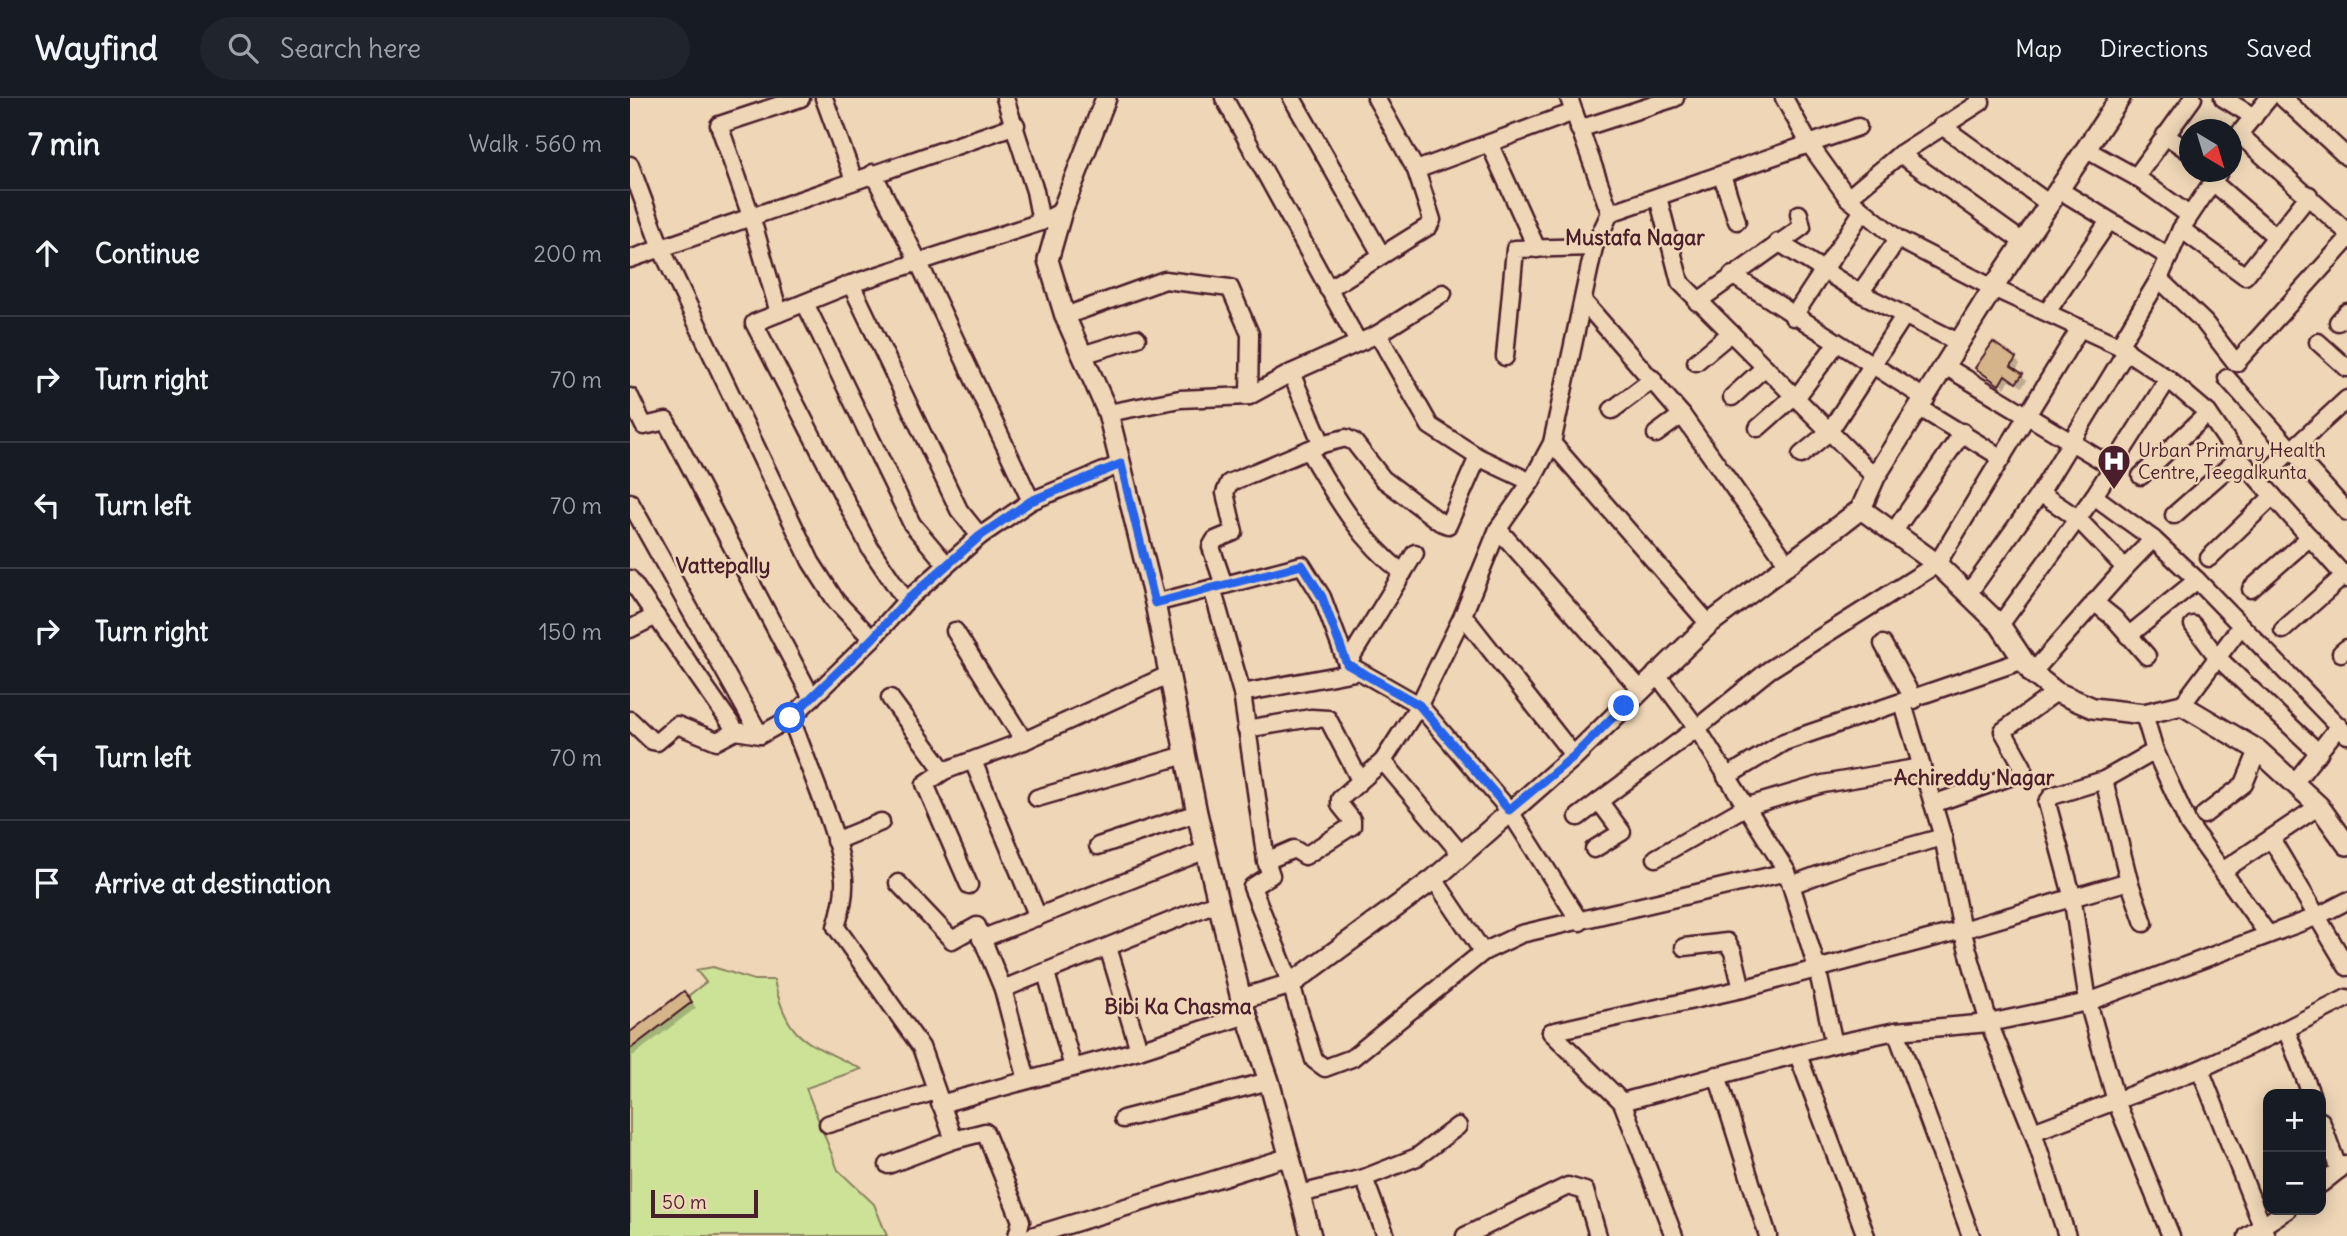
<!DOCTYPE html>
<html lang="en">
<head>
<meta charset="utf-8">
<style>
	body { margin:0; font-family:Delius,sans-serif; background:#20242c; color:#f1f3f6 }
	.controls { position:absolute; right:21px; bottom:21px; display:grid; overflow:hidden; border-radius:14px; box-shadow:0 4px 18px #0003 }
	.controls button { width:63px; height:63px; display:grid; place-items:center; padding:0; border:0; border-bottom:2px solid #363941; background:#171b24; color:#f1f3f6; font:35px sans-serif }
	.compass { position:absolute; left:1549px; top:21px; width:63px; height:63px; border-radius:50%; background:#171b24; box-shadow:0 4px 18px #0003; rotate:142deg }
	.scale { position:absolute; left:21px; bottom:18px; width:107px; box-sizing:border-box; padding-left:7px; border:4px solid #4a1f2b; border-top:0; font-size:19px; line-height:24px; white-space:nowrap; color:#4a1f2b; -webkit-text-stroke:5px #eed6b6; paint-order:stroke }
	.stop { position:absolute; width:21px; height:21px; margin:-16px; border:5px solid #2563eb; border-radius:50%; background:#fff }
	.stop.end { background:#2563eb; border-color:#fff; box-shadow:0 2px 7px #0008 }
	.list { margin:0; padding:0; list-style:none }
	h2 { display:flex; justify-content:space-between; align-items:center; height:91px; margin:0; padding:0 28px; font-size:30px }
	h2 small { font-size:23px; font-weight:400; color:#9ea1a6 }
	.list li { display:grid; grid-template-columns:46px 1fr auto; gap:21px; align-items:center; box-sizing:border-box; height:126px; padding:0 28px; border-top:2px solid #363941 }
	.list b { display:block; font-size:26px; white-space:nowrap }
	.list em { font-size:23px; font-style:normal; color:#9ea1a6 }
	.icon { flex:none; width:38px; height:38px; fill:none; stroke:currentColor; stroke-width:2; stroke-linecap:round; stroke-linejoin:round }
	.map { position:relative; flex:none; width:1717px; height:1138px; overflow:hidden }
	header { display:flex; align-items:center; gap:42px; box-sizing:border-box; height:98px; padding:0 35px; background:#171b24; border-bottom:2px solid #363941 }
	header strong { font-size:33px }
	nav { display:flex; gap:38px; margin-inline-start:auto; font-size:24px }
	.search { width:490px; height:63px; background:#20242c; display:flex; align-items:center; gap:18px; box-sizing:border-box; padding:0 24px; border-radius:38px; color:#9ea1a6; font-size:26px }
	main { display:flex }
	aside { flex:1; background:#171b24 }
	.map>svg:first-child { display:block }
	.green { fill:#cce297; stroke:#8b8061; stroke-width:2 }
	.shadow { fill:#0003 }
	.building { fill:#d5b489; stroke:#4a1f2b; stroke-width:2 }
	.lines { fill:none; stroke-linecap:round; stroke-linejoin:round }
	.minor-casing { stroke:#4a1f2b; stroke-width:21 }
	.tertiary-casing { stroke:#4a1f2b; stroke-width:24 }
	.minor { stroke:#eed6b6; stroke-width:16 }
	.tertiary { stroke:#eed6b6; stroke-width:19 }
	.route { stroke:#2563eb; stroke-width:9 }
	.labels { text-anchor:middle; stroke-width:5; stroke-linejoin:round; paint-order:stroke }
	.poi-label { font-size:19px; fill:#4a1f2b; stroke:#eed6b6; text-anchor:start }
	.neighbourhood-label { font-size:21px; font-weight:bold; fill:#4a1f2b; stroke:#eed6b6 }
</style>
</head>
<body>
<header>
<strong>Wayfind</strong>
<div class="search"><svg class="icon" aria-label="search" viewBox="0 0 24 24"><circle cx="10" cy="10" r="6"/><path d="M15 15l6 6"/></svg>Search here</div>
<nav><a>Map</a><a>Directions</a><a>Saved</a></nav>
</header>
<main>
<aside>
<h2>7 min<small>Walk · 560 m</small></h2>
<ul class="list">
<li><svg class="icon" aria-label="ahead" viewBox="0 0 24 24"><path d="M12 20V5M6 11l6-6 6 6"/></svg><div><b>Continue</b></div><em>200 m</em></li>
<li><svg class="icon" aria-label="right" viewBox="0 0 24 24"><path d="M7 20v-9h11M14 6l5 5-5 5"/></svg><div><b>Turn right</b></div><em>70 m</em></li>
<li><svg class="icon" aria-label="left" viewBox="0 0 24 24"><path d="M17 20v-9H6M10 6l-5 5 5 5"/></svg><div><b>Turn left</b></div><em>70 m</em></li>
<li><svg class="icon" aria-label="right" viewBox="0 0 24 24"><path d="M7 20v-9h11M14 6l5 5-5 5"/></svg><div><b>Turn right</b></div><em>150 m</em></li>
<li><svg class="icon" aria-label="left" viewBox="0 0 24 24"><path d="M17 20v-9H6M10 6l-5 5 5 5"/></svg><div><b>Turn left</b></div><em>70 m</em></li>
<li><svg class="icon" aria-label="arrive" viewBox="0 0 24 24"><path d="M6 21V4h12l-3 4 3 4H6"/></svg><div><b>Arrive at destination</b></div></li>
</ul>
</aside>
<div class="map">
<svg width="1717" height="1138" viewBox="0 0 1717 1138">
	<rect width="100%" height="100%" fill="#eed6b6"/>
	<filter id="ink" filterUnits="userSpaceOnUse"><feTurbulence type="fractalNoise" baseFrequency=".0143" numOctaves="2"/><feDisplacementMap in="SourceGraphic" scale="14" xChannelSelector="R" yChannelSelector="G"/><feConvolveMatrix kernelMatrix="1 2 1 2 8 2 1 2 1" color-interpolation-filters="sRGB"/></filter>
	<g filter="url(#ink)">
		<path class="green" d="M83 869 124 882H144C158 946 178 943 231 971L176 990 208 1072 244 1106 257 1138H0V951L62 904 58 898 76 884 66 872Z"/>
		<g class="shadow">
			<path d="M1385 261 1390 266 1386 273 1397 282 1392 289 1381 281 1375 290 1347 270Z"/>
			<path d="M59 900 66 910 0 960V936Z"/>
		</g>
		<g class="building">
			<path d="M1363 244 1386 260 1381 268 1393 276 1386 285 1375 277 1369 287 1345 270Z"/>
			<path d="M54 893 62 904 0 951V934Z"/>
		</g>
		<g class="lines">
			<defs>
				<g id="minor">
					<path d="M194 0 224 82"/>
					<path d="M375 0 405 93 411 124"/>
					<path d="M594 0 728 244"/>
					<path d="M662 0 751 156"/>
					<path d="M1154 0 1180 47 1218 100 1268 141 1363 190 1489 248 1538 281 1578 315 1609 360 1717 481"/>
					<path d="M1593 0 1624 19"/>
					<path d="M1639 0 1609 36 1717 134"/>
					<path d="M1653 0 1717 59"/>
					<path d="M1312 28 1418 105"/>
					<path d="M949 31 1045 0"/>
					<path d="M1535 37 1560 54"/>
					<path d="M860 47 907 151"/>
					<path d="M1455 51 1506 79 1559 117"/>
					<path d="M1270 56 1393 144"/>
					<path d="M0 67 31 150 181 464 206 503 242 541"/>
					<path d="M786 72 944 14"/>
					<path d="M243 75 288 163 401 403"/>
					<path d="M1092 77 1107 123"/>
					<path d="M1506 79 1563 0"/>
					<path d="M1584 85 1645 138"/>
					<path d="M1428 91 1539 159"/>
					<path d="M1028 99 1050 184 1245 379"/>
					<path d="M1218 100 1270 56 1351 4 1349 0"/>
					<path d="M980 115 1228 29"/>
					<path d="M1551 131 1615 178 1679 97"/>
					<path d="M1268 141 1230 195 1330 245"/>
					<path d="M1148 144 1230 195"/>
					<path d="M0 161 386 27"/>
					<path d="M1102 177 1296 301"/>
					<path d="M1529 181 1574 224 1606 265 1717 142"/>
					<path d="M221 186 329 412 350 438"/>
					<path d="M698 191 799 128 802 122 786 72 746 0"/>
					<path d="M954 204 1052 317 1157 465"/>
					<path d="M1067 204 1172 129 1169 116"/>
					<path d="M175 205 282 426 316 466"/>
					<path d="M1417 214 1479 123"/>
					<path d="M149 215 121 118 89 27 171 0"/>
					<path d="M435 218 535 182 600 190 620 236 619 298 550 301 478 315"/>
					<path d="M1163 219 1232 114"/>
					<path d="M1708 224 1717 214"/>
					<path d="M748 236 800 328 848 359 901 384"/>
					<path d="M1688 244 1717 270"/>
					<path d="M1489 248 1529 181 1551 131 1589 74"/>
					<path d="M452 257 507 240"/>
					<path d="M875 259 885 151 964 149"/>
					<path d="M1066 264 1101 235"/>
					<path d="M1315 268 1481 368"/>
					<path d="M661 275 692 346"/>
					<path d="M1597 280 1717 414"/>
					<path d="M619 298 661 275 748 236 813 195"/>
					<path d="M0 299 14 328 36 323 182 600"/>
					<path d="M1102 299 1135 269"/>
					<path d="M1166 300 1207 245"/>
					<path d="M1290 310 1372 360"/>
					<path d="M982 312 1023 281"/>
					<path d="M1128 330 1164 298"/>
					<path d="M1026 336 1052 317"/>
					<path d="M922 345 1079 526"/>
					<path d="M678 352C705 398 730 442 773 475"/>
					<path d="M1171 357 1199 334 1274 218"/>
					<path d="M1511 378 1578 315"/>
					<path d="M1630 381 1717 301"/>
					<path d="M1464 398 1523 441 1567 482 1717 637"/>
					<path d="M0 404 130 637"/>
					<path d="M1544 417 1609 360"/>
					<path d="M868 431 1011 592"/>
					<path d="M1262 436 1333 334"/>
					<path d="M1579 460 1643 398"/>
					<path d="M1495 470 1523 441"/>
					<path d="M0 481 106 633 130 637 161 620"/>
					<path d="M594 487 581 449 585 442 604 434 595 395 599 385 692 346 716 340 724 344 753 381 810 424 818 427 848 359"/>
					<path d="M582 490 612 595 636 763 641 777 622 789 661 886 684 962 695 970 722 960 853 854 891 836 1157 774"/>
					<path d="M1621 491 1680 439"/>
					<path d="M1338 496 1410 395 1497 252"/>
					<path d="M276 503 240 450 124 225 221 186 411 124 432 113"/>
					<path d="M1464 504 1484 520 1517 558"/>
					<path d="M525 505 672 467 692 499 717 566 789 607 879 712 950 824"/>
					<path d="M833 517 944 658"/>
					<path d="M1370 527 1464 398 1538 281"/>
					<path d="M1563 527 1588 560 1689 655"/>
					<path d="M0 531 26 518"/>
					<path d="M1653 532 1717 475"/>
					<path d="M325 533 394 643"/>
					<path d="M1498 538 1567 482"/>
					<path d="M1253 546 1284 602"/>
					<path d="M1711 555 1717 550"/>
					<path d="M717 566 785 455"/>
					<path d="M1026 575 1067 630 1157 774 1187 870 1204 946"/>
					<path d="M1402 575 1495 470 1447 420 1410 395"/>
					<path d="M612 595 725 574"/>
					<path d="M260 600 314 673"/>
					<path d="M1273 606 1313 739 1332 832 1359 925 1403 1034 1437 1138"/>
					<path d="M1552 607 1611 528"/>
					<path d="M1514 616 1525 653"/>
					<path d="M0 622 22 643 27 644 47 627 87 643 106 633"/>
					<path d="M616 631 681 620 698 621 730 682"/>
					<path d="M343 663 408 819"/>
					<path d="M753 663 831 756"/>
					<path d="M1096 679 1154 644 1394 562"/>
					<path d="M1474 682 1499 783 1514 825"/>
					<path d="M1665 684 1709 628"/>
					<path d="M407 700 555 657"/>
					<path d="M1303 706 1391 675 1393 669 1373 633 1426 594"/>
					<path d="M1574 717 1614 686 1628 652"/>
					<path d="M948 719 1067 630 1139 572 1307 466 1450 230"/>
					<path d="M1642 742 1717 869"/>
					<path d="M205 743 251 724"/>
					<path d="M468 748 567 715"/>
					<path d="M964 751 992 734 969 703"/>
					<path d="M1026 760 1115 709 1193 686 1291 669"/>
					<path d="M636 763 664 751 675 758 722 728V722L710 707V701L753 663 789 607 833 517 868 431 901 384 922 345 964 149 980 115 939 0"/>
					<path d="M1594 772 1689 708"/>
					<path d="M804 781 853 854"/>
					<path d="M268 785 322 842 347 828 373 891 397 982"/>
					<path d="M339 787 295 686 314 673 394 643 538 577"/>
					<path d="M1161 787 1223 764 1313 739"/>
					<path d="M351 841 576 752"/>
					<path d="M478 849 509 952"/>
					<path d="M1054 849 1097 844 1103 854 1112 891"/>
					<path d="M416 875 443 969"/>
					<path d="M373 891 588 804"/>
					<path d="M1266 933 1341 1138"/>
					<path d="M921 934 1112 891 1332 832 1499 783"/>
					<path d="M921 934 992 1004 1044 1138"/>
					<path d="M1168 957 1236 1138"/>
					<path d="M1570 971 1636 1138"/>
					<path d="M1087 977 1138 1138"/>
					<path d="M1681 996 1656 931 1717 900"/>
					<path d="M992 1004 1204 946 1266 933 1359 925 1458 904 1686 819 1717 803"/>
					<path d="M310 1006 509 952 617 917"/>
					<path d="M493 1021 639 983"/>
					<path d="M1691 1023 1709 1072"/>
					<path d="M198 1026 306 993"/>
					<path d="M1403 1034 1570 971 1656 931"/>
					<path d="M258 1067 324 1042"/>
					<path d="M734 1080 756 1138"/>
					<path d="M1691 1086 1715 1067"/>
					<path d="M670 1096 734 1080 787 1059 828 1028"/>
					<path d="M387 1138 391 1123 355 1034 324 1042 291 949 206 829C211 813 215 798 214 781 210 737 176 664 161 620L242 541 276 503 350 438 401 403 491 366"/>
					<path d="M402 1138 658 1059"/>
					<path d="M835 1138 938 1088 955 1093 968 1138"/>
					<path d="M1541 1138 1486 1003 1458 904 1442 797 1417 705 1422 698 1474 682 1525 653 1559 727 1637 835"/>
					<path d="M1617 1138 1657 1112"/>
				</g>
				<g id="tertiary">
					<path d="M476 0 432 113 418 162 435 218 478 315 525 505 567 715 611 901 639 983 681 1138"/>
					<path d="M1231 411 1307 466 1370 527 1402 575 1426 594 1463 610 1514 616 1552 607 1628 652 1689 708 1717 747"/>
					<path d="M611 901 661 886 804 781 944 658 1079 526 1231 411 1245 379 1363 190 1490 0"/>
				</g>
			</defs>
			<use href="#minor" class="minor-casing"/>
			<use href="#tertiary" class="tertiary-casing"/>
			<use href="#minor" class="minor"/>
			<use href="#tertiary" class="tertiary"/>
		</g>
	</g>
	<g class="lines" filter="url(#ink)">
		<path class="route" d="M160 620 242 541 276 503 350 438 401 403 491 366 525 505 672 467 692 499 717 566 789 607 879 712 944 658 994 608"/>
	</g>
	<defs>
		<symbol id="hospital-pin" viewBox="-11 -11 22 30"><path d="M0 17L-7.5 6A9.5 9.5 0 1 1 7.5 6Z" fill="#4a1f2b" stroke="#eed6b6"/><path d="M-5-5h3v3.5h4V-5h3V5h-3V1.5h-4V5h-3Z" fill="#fff"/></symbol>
	</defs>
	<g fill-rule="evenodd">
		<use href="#hospital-pin" x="1465" y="344" width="38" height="52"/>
	</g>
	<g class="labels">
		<g class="poi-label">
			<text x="1508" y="359">Urban Primary Health<tspan x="1508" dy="22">Centre, Teegalkunta</tspan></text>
		</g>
		<g class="neighbourhood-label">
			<text x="1005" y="147">Mustafa Nagar</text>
			<text x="93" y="475">Vattepally</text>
			<text x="1344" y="687">Achireddy Nagar</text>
			<text x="548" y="916">Bibi Ka Chasma</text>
		</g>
	</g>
</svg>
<div class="controls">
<button>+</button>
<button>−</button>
</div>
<svg class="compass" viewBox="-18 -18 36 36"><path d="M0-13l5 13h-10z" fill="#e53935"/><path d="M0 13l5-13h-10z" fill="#9ea1a6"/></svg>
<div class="scale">50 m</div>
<div class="stop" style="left:160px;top:620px"></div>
<div class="stop end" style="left:994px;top:608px"></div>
</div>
</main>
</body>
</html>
